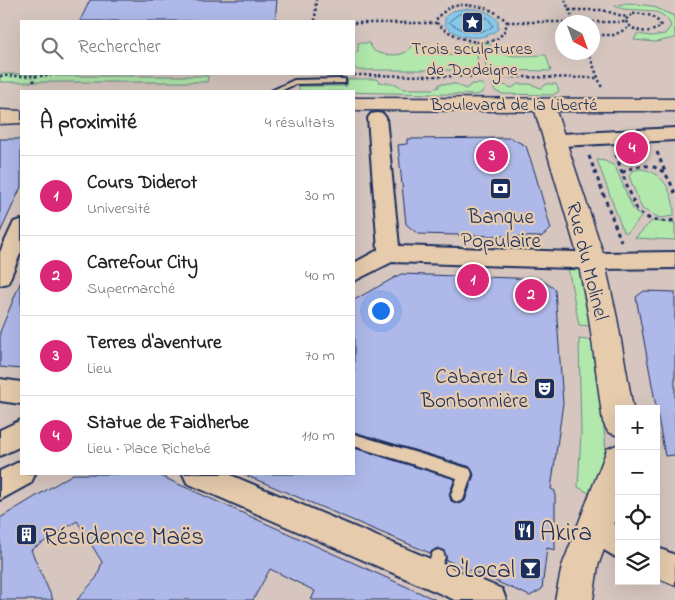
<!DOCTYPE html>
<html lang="fr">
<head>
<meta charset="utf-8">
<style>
	body { margin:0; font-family:"Indie Flower",sans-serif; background:#f2f2f2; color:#222 }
	.controls { position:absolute; right:15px; bottom:15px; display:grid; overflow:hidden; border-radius:0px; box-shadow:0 5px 20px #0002 }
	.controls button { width:45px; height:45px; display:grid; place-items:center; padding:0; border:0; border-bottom:1px solid #e0e0e0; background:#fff; color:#222; font:25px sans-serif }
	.compass { position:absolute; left:555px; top:15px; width:45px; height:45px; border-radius:50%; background:#fff; box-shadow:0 5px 20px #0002; rotate:139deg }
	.you { position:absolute; left:380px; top:310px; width:18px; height:18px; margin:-12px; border:4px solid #fff; border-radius:50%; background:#1a73e8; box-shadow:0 0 0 8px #1a73e833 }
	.badge { display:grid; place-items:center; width:32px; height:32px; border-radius:50%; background:#db2777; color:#fff; font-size:16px; font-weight:700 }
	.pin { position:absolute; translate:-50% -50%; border:2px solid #fff; box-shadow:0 1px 5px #0006 }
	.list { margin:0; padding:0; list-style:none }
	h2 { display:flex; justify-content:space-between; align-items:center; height:65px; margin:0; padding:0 20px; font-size:21px }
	h2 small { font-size:16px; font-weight:400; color:#767676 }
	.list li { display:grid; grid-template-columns:32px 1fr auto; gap:15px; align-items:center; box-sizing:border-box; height:80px; padding:0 20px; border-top:1px solid #e0e0e0 }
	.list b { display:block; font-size:19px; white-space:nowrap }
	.list p { margin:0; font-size:16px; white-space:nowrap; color:#767676 }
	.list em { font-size:16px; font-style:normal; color:#767676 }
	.icon { flex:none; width:28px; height:28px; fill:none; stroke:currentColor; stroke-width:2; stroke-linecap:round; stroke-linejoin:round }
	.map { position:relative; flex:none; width:675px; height:600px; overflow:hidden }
	.search { position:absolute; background:#fff; box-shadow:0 5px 20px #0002; left:20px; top:20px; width:335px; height:55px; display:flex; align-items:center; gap:12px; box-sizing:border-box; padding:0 18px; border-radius:0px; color:#767676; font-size:19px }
	.panel { position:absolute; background:#fff; box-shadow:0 5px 20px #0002; left:20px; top:90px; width:335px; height:385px; border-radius:0px }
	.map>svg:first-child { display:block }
	.green { fill:#b2e8ab; stroke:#668c84 }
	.water { fill:#87c8e8; stroke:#5c8bb1 }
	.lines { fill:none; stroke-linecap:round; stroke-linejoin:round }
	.shore { stroke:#466c95; stroke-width:1 }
	.building { fill:#afb9e9; stroke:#1b2f5e }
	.lane-casing { stroke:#1b2f5e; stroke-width:4 }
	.street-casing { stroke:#1b2f5e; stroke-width:4 }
	.secondary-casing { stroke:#1b2f5e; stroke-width:3 }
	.path-far1 { stroke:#1b2f5e; stroke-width:2.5; stroke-dasharray:2.5 2.5; stroke-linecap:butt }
	.path { stroke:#1b2f5e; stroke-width:3; stroke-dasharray:4 4; stroke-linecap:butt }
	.lane { fill:#e6cbad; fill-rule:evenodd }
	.street { fill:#e6cbad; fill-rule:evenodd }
	.secondary { fill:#e6cbad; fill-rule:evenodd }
	.labels { text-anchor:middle; stroke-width:4.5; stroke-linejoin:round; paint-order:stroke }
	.far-poi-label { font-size:18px; fill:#1b2f5e; stroke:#e6cbad }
	.far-street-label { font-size:18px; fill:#1b2f5e; stroke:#e6cbad }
	.poi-label { font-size:21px; fill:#1b2f5e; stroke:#e6cbad }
	.street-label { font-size:21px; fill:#1b2f5e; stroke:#e6cbad }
	.near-poi-label { font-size:25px; fill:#1b2f5e; stroke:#e6cbad; text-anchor:start }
</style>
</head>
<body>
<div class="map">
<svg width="675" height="600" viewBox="0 0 675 600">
	<rect width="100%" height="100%" fill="#d6c6bf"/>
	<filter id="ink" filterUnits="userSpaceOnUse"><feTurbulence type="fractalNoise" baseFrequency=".02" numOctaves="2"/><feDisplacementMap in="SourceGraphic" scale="10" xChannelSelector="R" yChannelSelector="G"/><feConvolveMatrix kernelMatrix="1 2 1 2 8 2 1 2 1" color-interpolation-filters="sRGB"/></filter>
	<g filter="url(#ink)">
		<g class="green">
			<path d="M628 3 652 6 674 16 675 38 656 42 634 40 637 34 652 36 665 34 671 26C662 2 631 15 615 6Z"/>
			<path d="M358 43H369L374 51C385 56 409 59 412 43H425C431 58 464 61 468 43H474L480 70H357L354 66V54L358 51Z"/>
			<path d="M484 43H489C498 61 529 55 546 55L551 71 487 70 482 47 484 46Z"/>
			<path d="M0 74H47L57 76H208L207 82H0Z"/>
			<path d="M348 79H376L379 82 396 84 404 89H433L439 87V84H456L466 89 472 84H483L484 91 477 95 299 91V86H347Z"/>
			<path d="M492 84H501L512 88 518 84H530L541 88 547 84H556L559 91 553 95 502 94 495 91Z"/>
			<path d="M597 160 605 161 615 166 633 209 641 217 627 233 623 231Z"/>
			<path d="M639 169C662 169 675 194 674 216L660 218 642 209 629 176 632 171Z"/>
			<path d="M652 221 675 223V240L635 238Z"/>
			<path d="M568 267 581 268 592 326 579 325Z"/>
			<path d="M579 339 594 341 605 438 606 452 594 496 578 487 581 433Z"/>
		</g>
		<path class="water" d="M462 9C475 8 490 10 498 21V29C484 42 457 39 445 25V17L453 11Z"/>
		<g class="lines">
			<path class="shore" d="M459 14H472L488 18 493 26C479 36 462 32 449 22Z"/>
		</g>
		<g class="building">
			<path d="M90 0H277L275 21H80Z"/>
			<path d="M511 138 526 146 535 173 551 229 541 237 418 234 406 224 398 145 407 144V139Z"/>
			<path d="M0 139H21V187L0 233Z"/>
			<path d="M401 274 540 279 555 289 563 403 551 489 555 491V550L547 548 542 589 530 596 446 560 444 550 437 548 430 553 243 474H354V448L455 479 449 494 451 501 459 504 465 501 474 475 471 467 354 432V300Z"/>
			<path d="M21 281V369L0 367V332Z"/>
			<path d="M644 291 675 292V455L665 456 636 297Z"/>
			<path d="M73 474H156L436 600H311L315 591 270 569 253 600H77L97 577 102 562 77 521 31 550 53 600H0V518Z"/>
		</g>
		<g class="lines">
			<defs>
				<g id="lane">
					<path d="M342 79H345V83L295 84 281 91H271L294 80Z"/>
					<path d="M354 434 470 469 472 474 463 500 458 502 453 500 451 495 457 478 354 446Z"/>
					<path d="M438 550 443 552 445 557 437 579 432 582 427 579 424 574 433 552Z"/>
				</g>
				<g id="street">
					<path d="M377 113 383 114 386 118 399 246 602 253 675 252V268L602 269 392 262 354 281V263L378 250 368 118 371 114Z"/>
					<path d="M675 128V140L562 146 556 144 553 140 556 136 562 134Z"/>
					<path d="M21 220V252L8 283 0 285V252L14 222Z"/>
					<path d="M0 379 21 382V404L0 401Z"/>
					<path d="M21 420V446L0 456V430Z"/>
					<path d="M21 461V474H35L31 483 0 500V471Z"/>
					<path d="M183 474H228L502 589 506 600H455L187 483Z"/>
					<path d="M594 514 619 527V559L584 538 580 528 584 518Z"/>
					<path d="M656 547 675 555V585L656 577Z"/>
				</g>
				<g id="secondary">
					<path d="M354 98 675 99V111H556L602 250 617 318 633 409H619V436L608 432 603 422 589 318 576 250 535 111 354 110Z"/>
					<path d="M0 110 21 111V123L0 124Z"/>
					<path d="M619 444V508L598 566 593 600H555L562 566 603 460 607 449Z"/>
				</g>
			</defs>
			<use href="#lane" class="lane-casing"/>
			<use href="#street" class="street-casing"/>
			<use href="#secondary" class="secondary-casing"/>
			<g class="path-far1">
				<path d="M565 0 574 22"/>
				<path d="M460 5C478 5 494 8 507 22 502 56 453 40 437 23V17L450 7Z"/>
				<path d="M569 10H602L626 17"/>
				<path d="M633 14C645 13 656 15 661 26 649 35 633 33 625 20Z"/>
				<path d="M315 21 316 0"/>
				<path d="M507 22H626"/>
				<path d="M354 23H437"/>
				<path d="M592 35H614L630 27"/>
				<path d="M588 52 602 88"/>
				<path d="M354 75 598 78"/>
				<path d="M0 76H51"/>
				<path d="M33 82 36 76"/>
			</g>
			<g class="path">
				<path d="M657 152 666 174"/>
				<path d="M616 154 622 173"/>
				<path d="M589 156 621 241"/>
				<path d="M675 193C672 187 670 180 666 175 655 162 635 164 622 173L637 210C648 221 660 223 675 220"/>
			</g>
			<use href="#lane" class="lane"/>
			<use href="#street" class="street"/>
			<use href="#secondary" class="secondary"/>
		</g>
	</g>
	<defs>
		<symbol id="sight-square" viewBox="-11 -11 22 22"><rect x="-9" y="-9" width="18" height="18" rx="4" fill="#1b2f5e" stroke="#e6cbad"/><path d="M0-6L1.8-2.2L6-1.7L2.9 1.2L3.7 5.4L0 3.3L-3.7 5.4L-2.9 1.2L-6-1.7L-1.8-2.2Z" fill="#fff"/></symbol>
		<symbol id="bank-square" viewBox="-11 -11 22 22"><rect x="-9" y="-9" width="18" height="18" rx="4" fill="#1b2f5e" stroke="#e6cbad"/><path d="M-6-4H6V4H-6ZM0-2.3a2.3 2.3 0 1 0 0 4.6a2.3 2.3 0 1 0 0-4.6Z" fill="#fff"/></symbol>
		<symbol id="theatre-square" viewBox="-11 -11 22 22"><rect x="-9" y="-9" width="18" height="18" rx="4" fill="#1b2f5e" stroke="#e6cbad"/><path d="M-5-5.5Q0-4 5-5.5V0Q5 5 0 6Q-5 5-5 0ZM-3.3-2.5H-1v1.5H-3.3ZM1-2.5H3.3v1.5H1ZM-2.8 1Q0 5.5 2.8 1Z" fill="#fff"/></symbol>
		<symbol id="restaurant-square" viewBox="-11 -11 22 22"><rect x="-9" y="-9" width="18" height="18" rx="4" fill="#1b2f5e" stroke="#e6cbad"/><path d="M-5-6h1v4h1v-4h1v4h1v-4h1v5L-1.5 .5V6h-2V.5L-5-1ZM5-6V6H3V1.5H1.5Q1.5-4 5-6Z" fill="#fff"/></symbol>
		<symbol id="building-square" viewBox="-11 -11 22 22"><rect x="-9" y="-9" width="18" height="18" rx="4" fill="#1b2f5e" stroke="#e6cbad"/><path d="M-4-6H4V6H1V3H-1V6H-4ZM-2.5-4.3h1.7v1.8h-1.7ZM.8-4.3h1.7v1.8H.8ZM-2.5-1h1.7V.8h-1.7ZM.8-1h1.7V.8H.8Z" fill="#fff"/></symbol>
		<symbol id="bar-square" viewBox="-11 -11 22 22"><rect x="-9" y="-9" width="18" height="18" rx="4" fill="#1b2f5e" stroke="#e6cbad"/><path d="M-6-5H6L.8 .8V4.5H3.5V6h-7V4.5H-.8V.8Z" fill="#fff"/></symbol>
	</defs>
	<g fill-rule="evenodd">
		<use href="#sight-square" x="460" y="10" width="25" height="25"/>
		<use href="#bank-square" x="488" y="176" width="25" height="25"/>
		<use href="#theatre-square" x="532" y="376" width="25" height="25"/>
		<use href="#restaurant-square" x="512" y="518" width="25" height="25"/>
		<use href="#building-square" x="14" y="522" width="25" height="25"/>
		<use href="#bar-square" x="518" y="556" width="25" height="25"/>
	</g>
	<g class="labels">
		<g class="far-poi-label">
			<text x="472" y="54">Trois sculptures<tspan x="472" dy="21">de Dodeigne</tspan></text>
		</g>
		<g class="far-street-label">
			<text x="514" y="110">Boulevard de la Liberté</text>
		</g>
		<g class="poi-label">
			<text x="501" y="223">Banque<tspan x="501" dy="24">Populaire</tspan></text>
			<text x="528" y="383" text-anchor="end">Cabaret La<tspan x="528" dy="24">Bonbonnière</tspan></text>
		</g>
		<g class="street-label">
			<text transform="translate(588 261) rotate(76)" y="7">Rue du Molinel</text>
		</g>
		<g class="near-poi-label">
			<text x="540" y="540">Akira</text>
			<text x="43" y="544">Résidence Maës</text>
			<text x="515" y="577" text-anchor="end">O'Local</text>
		</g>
	</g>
</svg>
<div class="controls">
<button>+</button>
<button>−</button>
<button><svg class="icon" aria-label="locate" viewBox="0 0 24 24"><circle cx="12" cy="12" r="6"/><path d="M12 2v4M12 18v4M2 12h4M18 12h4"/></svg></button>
<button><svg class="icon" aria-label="layers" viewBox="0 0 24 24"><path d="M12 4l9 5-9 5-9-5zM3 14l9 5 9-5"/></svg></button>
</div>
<svg class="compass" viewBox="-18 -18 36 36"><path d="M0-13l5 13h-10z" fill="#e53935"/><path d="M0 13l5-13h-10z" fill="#767676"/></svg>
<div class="you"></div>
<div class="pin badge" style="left:473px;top:280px">1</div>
<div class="pin badge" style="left:531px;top:295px">2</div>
<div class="pin badge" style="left:492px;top:156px">3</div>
<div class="pin badge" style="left:632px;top:148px">4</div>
<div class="search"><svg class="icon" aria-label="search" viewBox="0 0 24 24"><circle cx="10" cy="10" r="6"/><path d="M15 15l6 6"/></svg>Rechercher</div>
<section class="panel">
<h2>À proximité<small>4 résultats</small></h2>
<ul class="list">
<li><span class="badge">1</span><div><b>Cours Diderot</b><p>Université</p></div><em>30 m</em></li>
<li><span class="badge">2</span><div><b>Carrefour City</b><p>Supermarché</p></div><em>40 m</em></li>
<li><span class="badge">3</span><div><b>Terres d'aventure</b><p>Lieu</p></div><em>70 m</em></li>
<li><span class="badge">4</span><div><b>Statue de Faidherbe</b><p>Lieu · Place Richebé</p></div><em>110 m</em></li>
</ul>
</section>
</div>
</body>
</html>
